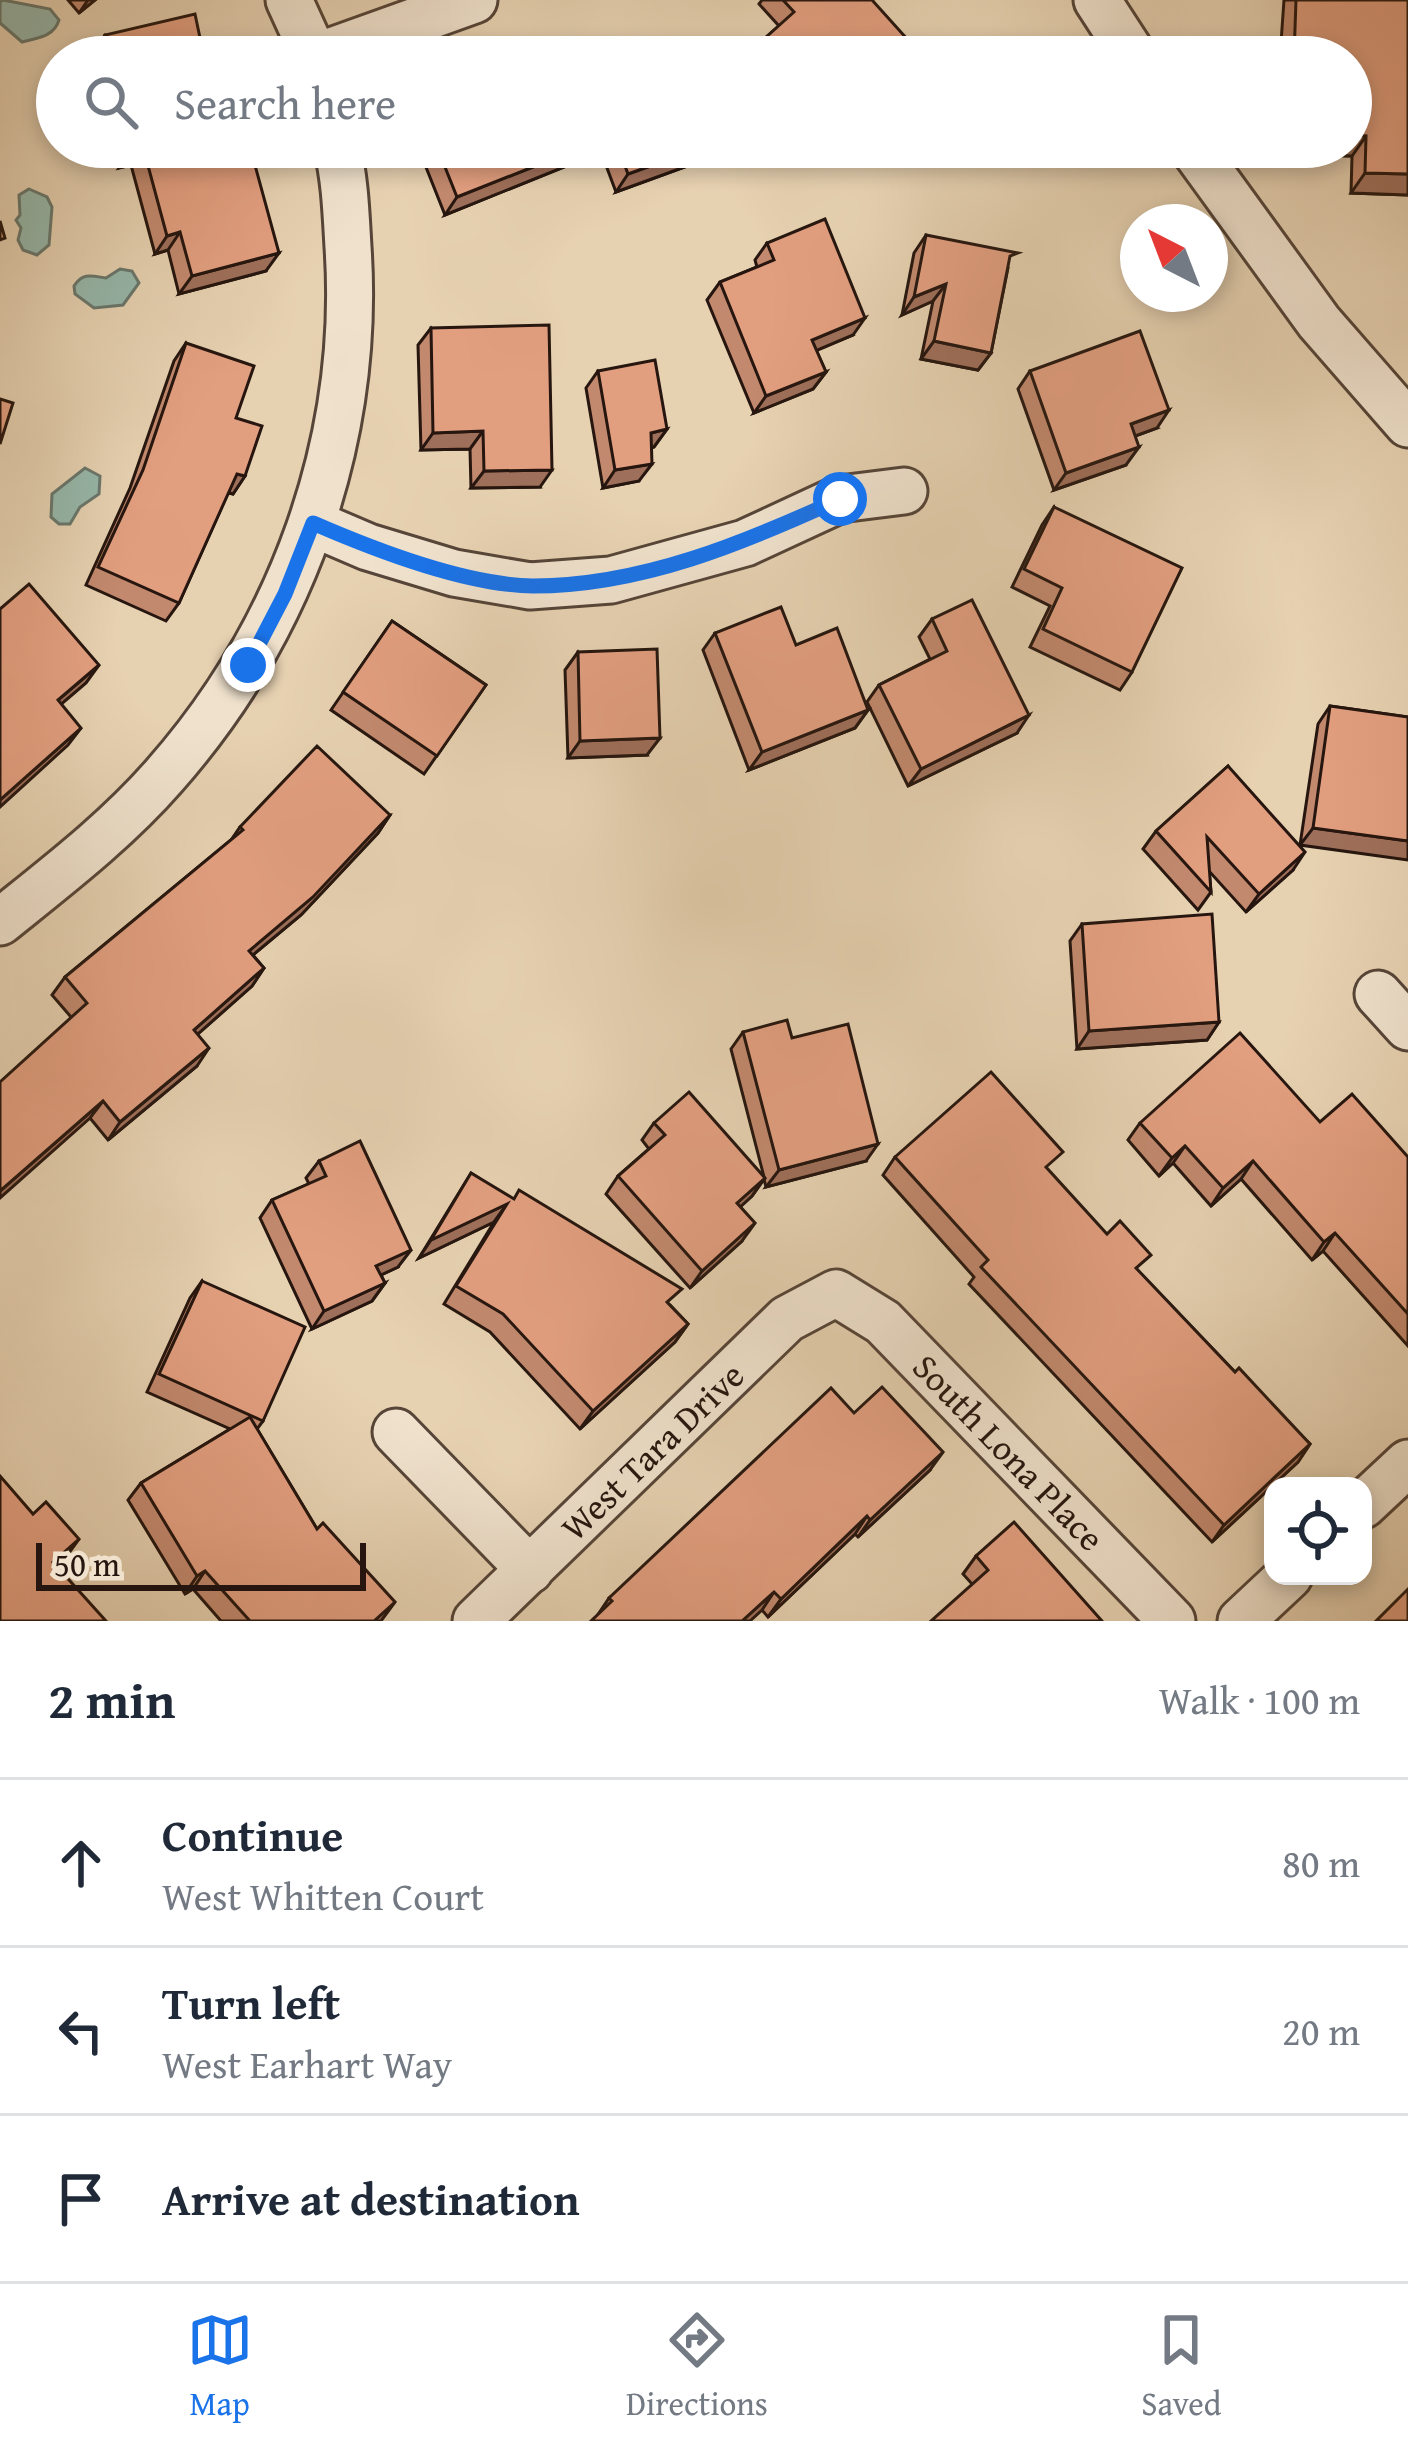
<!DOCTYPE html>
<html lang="en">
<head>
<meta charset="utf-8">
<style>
	body { margin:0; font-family:"Gentium Book Plus",serif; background:#f2f2f3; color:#1f2937 }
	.controls { position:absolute; right:36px; bottom:36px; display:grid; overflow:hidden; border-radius:24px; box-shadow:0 6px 18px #0003 }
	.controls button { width:108px; height:108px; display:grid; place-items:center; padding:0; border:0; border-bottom:3px solid #e0e1e3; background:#fff; color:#1f2937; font:60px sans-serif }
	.compass { position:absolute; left:1120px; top:204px; width:108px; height:108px; border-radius:50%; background:#fff; box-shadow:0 6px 18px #0003; rotate:318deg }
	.scale { position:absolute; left:36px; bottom:30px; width:330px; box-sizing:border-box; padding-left:12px; border:6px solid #26160f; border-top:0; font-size:33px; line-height:42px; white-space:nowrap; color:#26160f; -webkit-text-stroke:9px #efe1cc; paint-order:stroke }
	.stop { position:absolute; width:36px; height:36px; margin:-27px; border:9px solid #1a73e8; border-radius:50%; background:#fff }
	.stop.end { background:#1a73e8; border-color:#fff; box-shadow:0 3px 12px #0008 }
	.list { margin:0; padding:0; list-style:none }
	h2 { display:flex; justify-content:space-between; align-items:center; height:156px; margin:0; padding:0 48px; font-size:51px }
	h2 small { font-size:39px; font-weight:400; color:#747a83 }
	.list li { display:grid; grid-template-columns:78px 1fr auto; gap:36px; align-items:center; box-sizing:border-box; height:168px; padding:0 48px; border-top:3px solid #e0e1e3 }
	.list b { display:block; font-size:45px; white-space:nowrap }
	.list p { margin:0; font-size:39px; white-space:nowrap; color:#747a83 }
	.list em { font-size:39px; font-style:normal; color:#747a83 }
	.icon { flex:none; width:66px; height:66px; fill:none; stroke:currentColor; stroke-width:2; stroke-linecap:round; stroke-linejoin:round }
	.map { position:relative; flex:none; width:1408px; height:1621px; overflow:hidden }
	.search { position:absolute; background:#fff; box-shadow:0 6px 18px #0003; left:36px; right:36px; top:36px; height:132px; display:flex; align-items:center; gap:30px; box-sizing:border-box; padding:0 42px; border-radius:66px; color:#747a83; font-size:45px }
	.sheet { height:660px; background:#fff }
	nav { display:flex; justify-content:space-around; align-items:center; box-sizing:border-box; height:168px; border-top:3px solid #e0e1e3; background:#fff; font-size:33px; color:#747a83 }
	nav a { display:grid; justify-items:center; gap:6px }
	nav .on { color:#1a73e8 }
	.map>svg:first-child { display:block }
	.water { fill:#96b7aa; stroke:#69776c; stroke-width:3 }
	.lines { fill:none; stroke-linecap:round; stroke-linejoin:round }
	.minor-casing { stroke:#564538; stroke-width:51 }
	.minor { stroke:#efe1cc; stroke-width:45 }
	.wall { fill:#c2896e; stroke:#26160f; stroke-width:3 }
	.shaded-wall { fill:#9e6f5a; stroke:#26160f; stroke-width:3 }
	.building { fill:#e29f80; stroke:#26160f; stroke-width:3 }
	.route { stroke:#1a73e8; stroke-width:15 }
	.labels { text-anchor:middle; stroke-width:12; stroke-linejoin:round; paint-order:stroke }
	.street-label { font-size:36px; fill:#26160f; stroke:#efe1cc }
</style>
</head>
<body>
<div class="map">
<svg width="1408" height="1621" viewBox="0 0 1408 1621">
	<rect width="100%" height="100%" fill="#e6d1b1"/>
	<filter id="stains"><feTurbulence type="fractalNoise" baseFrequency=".00167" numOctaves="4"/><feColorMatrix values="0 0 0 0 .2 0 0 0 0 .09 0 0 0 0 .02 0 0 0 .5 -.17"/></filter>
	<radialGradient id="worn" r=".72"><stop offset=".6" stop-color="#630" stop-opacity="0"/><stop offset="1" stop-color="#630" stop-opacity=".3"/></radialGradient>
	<g class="water">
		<path d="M3 0 50 9 59 20C54 37 37 38 22 42L0 23V2Z"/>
		<path d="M29 189 47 197 52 207 49 245 37 255 23 250 18 240 21 228 16 220 20 215 19 195Z"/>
		<path d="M120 269 132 271 139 283 123 305 94 308 75 294 74 286C83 272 92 276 106 278Z"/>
		<path d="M85 468 100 476 99 494 80 507 70 524H59L51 517 52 494Z"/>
	</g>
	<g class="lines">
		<defs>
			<g id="minor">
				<path d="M289 0 315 57"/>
				<path d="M1097 0 1134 57"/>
				<path d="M315 57 474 0"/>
				<path d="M1192 147 1319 322 1408 424"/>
				<path d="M312 523 368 547 454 573 530 586 611 580 745 543 840 499 904 491"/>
				<path d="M0 922C57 876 116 831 164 776 292 631 361 441 348 247 346 213 345 180 337 147"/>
				<path d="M1378 994 1408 1027"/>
				<path d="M396 1432 530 1570"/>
				<path d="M1363 1505 1408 1463"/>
				<path d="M476 1621 787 1319 836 1293 883 1322 1172 1621"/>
				<path d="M1241 1621 1289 1576"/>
			</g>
		</defs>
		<use href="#minor" class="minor-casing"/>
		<use href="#minor" class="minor"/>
	</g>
	<g class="wall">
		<path d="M68 0H95L79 13Z"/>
		<path d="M762 0H872L914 57H749L755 47 779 26 759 4Z"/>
		<path d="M1284 0H1408V195L1351 193 1352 156 1309 155V147H1351V57H1280Z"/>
		<path d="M105 35 204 57H94L93 53Z"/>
		<path d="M114 147H250L266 271 179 294 168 250 155 254 131 165 119 168Z"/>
		<path d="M418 147H727L723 153 616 192 601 152 445 215Z"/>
		<path d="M926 235 1008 268 991 353 978 370 921 359 933 301 902 315 914 253Z"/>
		<path d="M767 243 853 335 816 350 826 372 813 389 754 413 707 300 720 282 757 267 755 260Z"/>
		<path d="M431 328 540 487 471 488 470 449 421 450 418 345Z"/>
		<path d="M186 343 236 418 245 476 233 494 228 493 179 603 166 621 86 585 130 488 174 361Z"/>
		<path d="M598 371 667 429 654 447 651 448 639 481 603 488 586 388Z"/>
		<path d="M1030 371 1157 428 1135 436 1126 465 1054 490 1018 389Z"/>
		<path d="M1054 507 1132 672 1120 690 1030 647 1050 606 1012 587 1042 525Z"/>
		<path d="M932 619 1017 733 908 786 867 702 879 685 930 659 919 637Z"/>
		<path d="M392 621 486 685 424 774 331 710Z"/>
		<path d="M715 633 796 645 868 710 855 728 749 770 703 650Z"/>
		<path d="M578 652 647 755 568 758 565 670Z"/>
		<path d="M1330 706 1408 717 1300 845 1318 724Z"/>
		<path d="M1228 766 1293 870 1246 912 1209 871 1211 892 1198 910 1143 849 1156 831Z"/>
		<path d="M390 815 378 833 301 915 253 955 264 968 252 986 198 1034 197 1066 108 1140 90 1118 71 1017 52 995 65 977 231 840 240 827Z"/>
		<path d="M1082 924 1219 1022 1207 1040 1077 1049 1070 941Z"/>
		<path d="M743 1032 792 1038 866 1161 766 1187 764 1179 752 1196 740 1207 742 1241 690 1288 606 1194 618 1176 649 1149 642 1140 654 1123 764 1177 731 1049Z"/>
		<path d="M1320 1122 1408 1157V1346L1323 1251 1312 1260 1241 1179 1211 1206 1173 1163 1159 1176 1128 1140 1140 1123Z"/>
		<path d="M895 1157 1049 1171 1139 1272 1235 1372 1310 1444 1298 1462 1212 1542 969 1284 974 1277 883 1175Z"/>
		<path d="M319 1161 398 1267 381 1275 385 1283 372 1301 312 1329 260 1218 272 1200 309 1184 306 1178Z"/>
		<path d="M471 1173 670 1305 688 1324 675 1342 580 1429 490 1332 444 1304 494 1222 419 1258Z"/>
		<path d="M202 1281 263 1421 257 1429 317 1529 381 1621H221L193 1589 185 1594 128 1500 141 1483 230 1429 147 1392 190 1298Z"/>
		<path d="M854 1413 930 1470 858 1537 855 1534 768 1617 762 1610 597 1616 609 1598Z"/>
		<path d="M976 1556 1102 1621 972 1584 963 1574Z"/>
	</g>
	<g class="shaded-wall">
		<path d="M88 0H95L79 13Z"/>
		<path d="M1351 135 1366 136 1352 156 1309 155 1315 147H1351Z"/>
		<path d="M143 147 131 165 119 168 131 150Z"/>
		<path d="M583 147H605L601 152 445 215 457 197Z"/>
		<path d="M703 147H727L723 153 616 192 628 174Z"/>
		<path d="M1365 173 1408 174V195L1351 193Z"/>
		<path d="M180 232 168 250 155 254 167 236Z"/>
		<path d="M279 253 266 271 179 294 192 276Z"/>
		<path d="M946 284 933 301 902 315 914 297Z"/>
		<path d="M865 318 853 335 799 358 812 340Z"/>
		<path d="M934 341 991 353 978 370 921 359Z"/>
		<path d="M826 372 813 389 754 413 766 396Z"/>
		<path d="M1169 410 1157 428 1119 442 1131 424Z"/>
		<path d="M667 429 654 447 639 450 651 433Z"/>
		<path d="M483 431 470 449 421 450 433 433Z"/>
		<path d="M1139 447 1126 465 1054 490 1066 473Z"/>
		<path d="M652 464 639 481 603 488 615 470Z"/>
		<path d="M552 470 540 487 471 488 484 471Z"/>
		<path d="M237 474 245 476 233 494 224 491Z"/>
		<path d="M99 665 86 683 45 718 58 700Z"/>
		<path d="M868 710 855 728 749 770 762 752Z"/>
		<path d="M1029 715 1017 733 908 786 921 769Z"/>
		<path d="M81 728 68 745 0 807V800Z"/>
		<path d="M660 738 647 755 568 758 580 741Z"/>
		<path d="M390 815 378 833 301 915 236 969 249 951Z"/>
		<path d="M1313 828 1408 841V860L1300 845Z"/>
		<path d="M1305 852 1293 870 1246 912 1259 894Z"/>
		<path d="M264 968 252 986 182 1048 194 1030Z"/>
		<path d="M1219 1022 1207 1040 1077 1049 1089 1031Z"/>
		<path d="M209 1048 197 1066 108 1140 120 1122Z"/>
		<path d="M103 1101 90 1118 0 1198V1191Z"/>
		<path d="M878 1144 866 1161 766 1187 779 1170Z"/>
		<path d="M1185 1146 1173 1163 1159 1176 1172 1158Z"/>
		<path d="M1253 1161 1241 1179 1211 1206 1223 1188Z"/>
		<path d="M765 1178 752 1196 725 1221 737 1203Z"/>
		<path d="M507 1204 494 1222 419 1258 431 1240Z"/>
		<path d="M755 1223 742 1241 690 1288 702 1271Z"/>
		<path d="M1335 1233 1323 1251 1312 1260 1324 1242Z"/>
		<path d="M411 1250 398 1267 364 1283 376 1266Z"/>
		<path d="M385 1283 372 1301 312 1329 324 1311Z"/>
		<path d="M688 1324 675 1342 580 1429 593 1411Z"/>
		<path d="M1310 1444 1298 1462 1212 1542 1224 1525Z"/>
		<path d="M943 1452 930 1470 858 1537 870 1520Z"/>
		<path d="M867 1516 855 1534 768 1617 781 1599Z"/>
		<path d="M79 1539 66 1557 40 1580 53 1562Z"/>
		<path d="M205 1571 193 1589 185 1594 197 1576Z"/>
		<path d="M774 1592 762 1610 750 1621H742Z"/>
		<path d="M395 1602 381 1621H374Z"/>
	</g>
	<g class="building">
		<path d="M783 0H872L918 51 911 57H764L755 47 794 12Z"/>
		<path d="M1296 0H1408V174L1365 173 1366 136 1351 135V57H1294Z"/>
		<path d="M195 14 204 57H110L105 35Z"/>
		<path d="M705 50 707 57H685Z"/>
		<path d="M131 147H250L279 253 192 276 180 232 167 236 143 147 131 150Z"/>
		<path d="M437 147H583L457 197Z"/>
		<path d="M618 147H703L628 174Z"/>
		<path d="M825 219 865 318 812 340 826 372 766 396 720 282 774 260 767 243Z"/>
		<path d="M0 221 5 238 0 240Z"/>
		<path d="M926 235 1018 253 1010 256 991 353 934 341 946 284 914 297Z"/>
		<path d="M549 325 552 470 484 471 483 431 433 433 431 328Z"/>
		<path d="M1140 331 1169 410 1131 424 1139 447 1066 473 1030 371Z"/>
		<path d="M186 343 254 366 236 418 262 426 245 476 237 474 179 603 98 567 143 470Z"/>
		<path d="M655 360 667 429 651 433 652 464 615 470 598 371Z"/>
		<path d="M0 399 13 403 0 444Z"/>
		<path d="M1054 507 1182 568 1132 672 1043 629 1062 588 1024 569Z"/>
		<path d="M29 584 99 665 58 700 81 728 0 800V609Z"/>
		<path d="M972 600 1029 715 921 769 879 685 947 651 932 619Z"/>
		<path d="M781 607 796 645 837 628 868 710 762 752 715 633Z"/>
		<path d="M392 621 486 685 437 756 343 692Z"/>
		<path d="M657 649 660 738 580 741 578 652Z"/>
		<path d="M1330 706 1408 717V841L1313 828Z"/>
		<path d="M317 746 390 815 313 897 249 951 264 968 194 1030 209 1048 120 1122 103 1101 0 1191V1082L87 1003 65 977 243 830 240 827Z"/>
		<path d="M1228 766 1305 852 1259 894 1207 837 1211 892 1156 831Z"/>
		<path d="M1212 914 1219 1022 1089 1031 1082 924Z"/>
		<path d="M787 1020 792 1038 848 1024 878 1144 779 1170 743 1032Z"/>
		<path d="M1240 1033 1320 1122 1352 1094 1408 1157V1314L1335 1233 1324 1242 1253 1161 1223 1188 1185 1146 1172 1158 1140 1123Z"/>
		<path d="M991 1072 1063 1152 1046 1167 1107 1234 1120 1221 1151 1255 1136 1268 1235 1372 1239 1368 1310 1444 1224 1525 981 1267 988 1260 895 1157Z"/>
		<path d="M689 1092 765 1178 737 1203 755 1223 702 1271 618 1176 665 1135 654 1123Z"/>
		<path d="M360 1141 411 1250 376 1266 385 1283 324 1311 272 1200 326 1176 319 1161Z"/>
		<path d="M471 1173 514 1199 519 1190 682 1289 667 1302 688 1324 593 1411 503 1314 456 1286 507 1204 431 1240Z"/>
		<path d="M202 1281 305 1327 263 1421 159 1374Z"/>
		<path d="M882 1387 943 1452 870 1520 867 1516 781 1599 774 1592 742 1621H591L612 1601 609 1598 831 1388 854 1413Z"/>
		<path d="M250 1417 317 1529 323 1523 395 1602 374 1621H250L205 1571 197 1576 141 1483Z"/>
		<path d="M0 1476 33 1514 46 1502 79 1539 53 1562 106 1621H0Z"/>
		<path d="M1014 1522 1102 1621H931L988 1570 976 1556Z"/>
		<path d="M1408 1589V1621H1376Z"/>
	</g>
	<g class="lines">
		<path class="route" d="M248 665 285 594 313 523C375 550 465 585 533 586 641 586 744 543 840 499"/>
	</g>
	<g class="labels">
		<g class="street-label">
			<text transform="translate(652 1451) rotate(-44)" y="13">West Tara Drive</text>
			<text transform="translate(1009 1452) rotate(46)" y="13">South Lona Place</text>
		</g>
	</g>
	<rect width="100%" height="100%" filter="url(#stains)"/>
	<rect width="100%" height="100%" fill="url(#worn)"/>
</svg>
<div class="controls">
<button><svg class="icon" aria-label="locate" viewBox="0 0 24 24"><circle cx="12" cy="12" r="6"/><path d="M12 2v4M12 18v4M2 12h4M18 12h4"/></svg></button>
</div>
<svg class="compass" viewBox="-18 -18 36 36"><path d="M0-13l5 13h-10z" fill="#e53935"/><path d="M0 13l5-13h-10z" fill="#747a83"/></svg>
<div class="scale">50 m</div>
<div class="stop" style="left:840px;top:499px"></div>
<div class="stop end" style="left:248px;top:665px"></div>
<div class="search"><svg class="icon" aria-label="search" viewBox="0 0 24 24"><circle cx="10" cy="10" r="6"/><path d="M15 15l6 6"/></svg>Search here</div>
</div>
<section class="sheet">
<h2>2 min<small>Walk · 100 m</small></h2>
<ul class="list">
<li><svg class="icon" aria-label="ahead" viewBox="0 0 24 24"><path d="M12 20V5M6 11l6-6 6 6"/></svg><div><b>Continue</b><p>West Whitten Court</p></div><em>80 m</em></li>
<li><svg class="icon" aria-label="left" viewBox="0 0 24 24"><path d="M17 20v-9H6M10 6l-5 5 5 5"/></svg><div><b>Turn left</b><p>West Earhart Way</p></div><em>20 m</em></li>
<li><svg class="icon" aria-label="arrive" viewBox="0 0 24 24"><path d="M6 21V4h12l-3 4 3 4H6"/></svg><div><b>Arrive at destination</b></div></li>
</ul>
</section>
<nav>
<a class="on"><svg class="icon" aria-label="map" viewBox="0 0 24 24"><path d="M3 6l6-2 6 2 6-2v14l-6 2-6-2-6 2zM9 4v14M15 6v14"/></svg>Map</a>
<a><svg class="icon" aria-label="directions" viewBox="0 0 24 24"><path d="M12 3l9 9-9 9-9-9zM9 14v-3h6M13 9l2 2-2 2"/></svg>Directions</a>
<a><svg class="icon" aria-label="saved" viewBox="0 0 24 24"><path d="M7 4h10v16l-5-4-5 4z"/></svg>Saved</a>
</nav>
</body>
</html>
